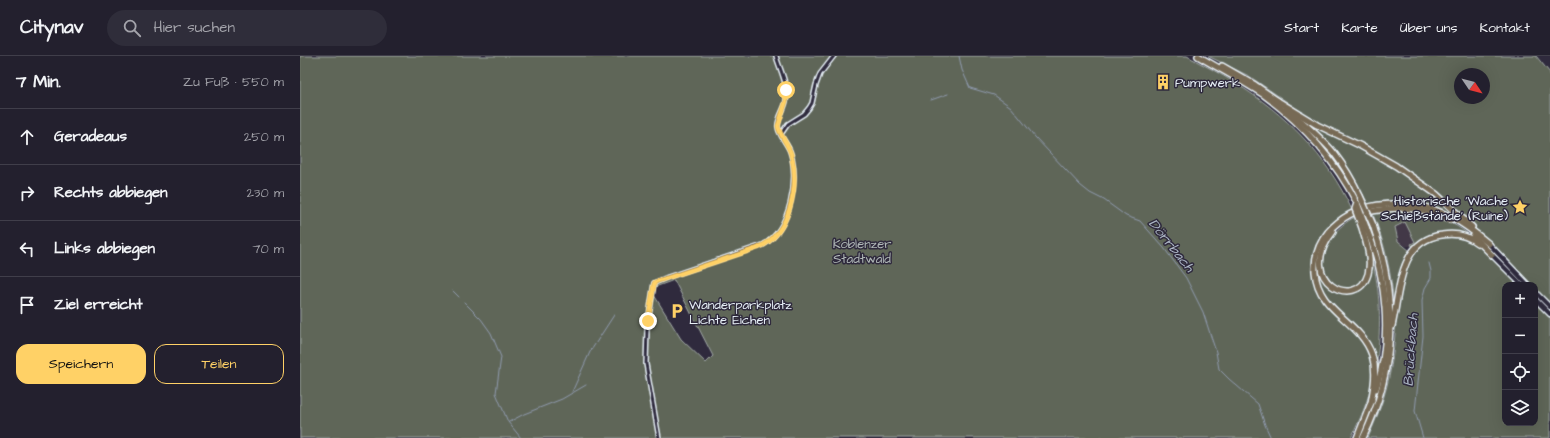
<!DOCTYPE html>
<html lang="de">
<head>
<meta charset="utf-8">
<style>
	body { margin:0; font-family:"Architects Daughter",sans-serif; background:#2f2d3a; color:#f1f3f6 }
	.controls { position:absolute; right:12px; bottom:12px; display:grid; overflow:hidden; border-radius:8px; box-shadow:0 4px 16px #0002 }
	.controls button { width:36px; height:36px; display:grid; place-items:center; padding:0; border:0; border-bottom:1px solid #403e4a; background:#23202e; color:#f1f3f6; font:20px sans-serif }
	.compass { position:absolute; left:1154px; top:12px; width:36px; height:36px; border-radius:50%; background:#23202e; box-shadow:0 4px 16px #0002; rotate:125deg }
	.stop { position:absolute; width:12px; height:12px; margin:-9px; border:3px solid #ffd166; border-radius:50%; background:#fff }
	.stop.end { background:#ffd166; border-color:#fff; box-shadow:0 1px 4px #0008 }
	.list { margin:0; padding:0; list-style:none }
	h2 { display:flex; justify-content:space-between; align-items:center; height:52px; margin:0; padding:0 16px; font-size:17px }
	h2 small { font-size:13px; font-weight:400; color:#a3a3aa }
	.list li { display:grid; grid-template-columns:26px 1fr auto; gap:12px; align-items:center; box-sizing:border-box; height:56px; padding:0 16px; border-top:1px solid #403e4a }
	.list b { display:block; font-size:15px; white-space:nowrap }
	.list em { font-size:13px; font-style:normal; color:#a3a3aa }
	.actions { display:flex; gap:8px; padding:12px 16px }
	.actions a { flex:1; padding:9px 0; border:1px solid #ffd166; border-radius:12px; text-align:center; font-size:14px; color:#ffd166 }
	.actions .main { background:#ffd166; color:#111 }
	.icon { flex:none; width:22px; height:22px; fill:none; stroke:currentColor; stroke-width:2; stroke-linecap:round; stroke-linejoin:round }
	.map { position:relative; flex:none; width:1250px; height:382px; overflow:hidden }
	header { display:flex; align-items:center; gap:24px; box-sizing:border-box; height:56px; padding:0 20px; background:#23202e; border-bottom:1px solid #403e4a }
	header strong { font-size:19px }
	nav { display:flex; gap:22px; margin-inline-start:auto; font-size:14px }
	.search { width:280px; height:36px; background:#2f2d3a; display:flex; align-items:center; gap:10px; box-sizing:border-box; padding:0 14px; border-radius:22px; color:#a3a3aa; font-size:15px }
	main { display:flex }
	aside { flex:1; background:#23202e }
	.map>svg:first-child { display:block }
	.built { fill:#423847 }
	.green { fill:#5f6659; stroke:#a4aca8; fill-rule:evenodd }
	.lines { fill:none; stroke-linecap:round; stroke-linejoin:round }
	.stream { stroke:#909baf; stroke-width:1 }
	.minor-casing { stroke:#e8f1f8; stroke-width:6 }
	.tertiary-casing { stroke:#e8f1f8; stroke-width:7 }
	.trunk-casing { stroke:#e8f1f8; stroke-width:8 }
	.minor { stroke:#2f2a3d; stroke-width:3 }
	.tertiary { stroke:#2f2a3d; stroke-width:4 }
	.trunk { stroke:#776a54; stroke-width:5 }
	.trunk-bridge-casing { stroke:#e8f1f8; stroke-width:8; stroke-linecap:butt }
	.trunk-bridge { stroke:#776a54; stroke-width:5 }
	.route { stroke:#ffd166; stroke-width:5 }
	.labels { text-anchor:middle; stroke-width:3; stroke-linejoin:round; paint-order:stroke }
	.poi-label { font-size:13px; fill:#e8f1f8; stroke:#2f2a3d; text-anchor:start }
	.park-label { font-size:13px; fill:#b1b9b8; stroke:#2f2a3d }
	.water-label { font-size:14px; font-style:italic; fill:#adb7c7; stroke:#2f2a3d }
</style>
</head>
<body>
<header>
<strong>Citynav</strong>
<div class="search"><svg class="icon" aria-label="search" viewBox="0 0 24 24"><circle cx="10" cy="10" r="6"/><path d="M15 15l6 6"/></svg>Hier suchen</div>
<nav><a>Start</a><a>Karte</a><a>Über uns</a><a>Kontakt</a></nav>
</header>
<main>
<aside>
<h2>7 Min.<small>Zu Fuß · 550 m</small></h2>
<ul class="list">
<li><svg class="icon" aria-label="ahead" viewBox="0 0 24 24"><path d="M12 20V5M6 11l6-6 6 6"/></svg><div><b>Geradeaus</b></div><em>250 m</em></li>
<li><svg class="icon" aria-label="right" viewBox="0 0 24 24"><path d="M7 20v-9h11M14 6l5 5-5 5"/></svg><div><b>Rechts abbiegen</b></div><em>230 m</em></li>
<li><svg class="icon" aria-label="left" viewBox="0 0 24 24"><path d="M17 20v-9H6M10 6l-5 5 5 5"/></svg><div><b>Links abbiegen</b></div><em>70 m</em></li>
<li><svg class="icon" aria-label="arrive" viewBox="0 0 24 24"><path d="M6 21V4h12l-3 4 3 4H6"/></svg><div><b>Ziel erreicht</b></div></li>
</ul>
<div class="actions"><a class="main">Speichern</a><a>Teilen</a></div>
</aside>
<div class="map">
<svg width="1250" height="382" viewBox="0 0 1250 382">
	<rect width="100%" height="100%" fill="#2f2a3d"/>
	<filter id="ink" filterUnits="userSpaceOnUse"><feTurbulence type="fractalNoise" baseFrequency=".025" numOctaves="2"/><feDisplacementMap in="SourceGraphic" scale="8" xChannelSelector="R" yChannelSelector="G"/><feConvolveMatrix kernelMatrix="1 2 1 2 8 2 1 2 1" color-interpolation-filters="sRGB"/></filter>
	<g filter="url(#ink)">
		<path class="built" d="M1105 166 1115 186 1112 188V190H1106L1098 185 1095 171Z"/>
		<g class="green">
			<path d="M0 0H887C903 9 920 17 935 27 986 58 1027 100 1052 154 1037 162 1025 172 1018 188 1017 204 1012 224 1019 239 1027 254 1043 262 1054 274 1086 309 1068 346 1051 382H0ZM374 224 413 300 406 307 381 283 354 239 355 231Z"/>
			<path d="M908 0H1236L1250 17V248L1235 233V229H1232L1143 140 1142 142 1042 79 1043 78 1015 65 949 20ZM1160 18H1184V42H1160Z"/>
			<path d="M1005 64C1030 79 1057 89 1081 104 1107 119 1132 139 1155 159L1154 160C1128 145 1098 142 1069 149L1048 113 1028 88Z"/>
			<path d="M1091 153C1124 156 1145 159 1172 181L1152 176 1112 190 1111 188 1115 186 1105 166 1095 171 1098 185 1110 195C1099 213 1097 232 1094 252 1092 220 1085 186 1072 156Z"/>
			<path d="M1055 161C1062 178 1077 216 1058 229 1054 231 1050 234 1046 233 1041 233 1034 228 1029 226 1027 222 1023 216 1022 211 1018 191 1039 169 1055 161Z"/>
			<path d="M1149 180C1179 180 1199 209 1218 229H1205V367H1235V246L1250 262V382H1068C1081 353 1089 329 1093 298 1096 273 1098 226 1109 205 1118 189 1133 183 1149 180Z"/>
			<path d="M1071 200C1081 235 1081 270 1077 306H1074L1070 291 1029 248 1018 225 1017 203H1019C1018 216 1027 238 1042 236 1049 235 1057 231 1064 229Z"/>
		</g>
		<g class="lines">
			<g class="stream">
				<path d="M659 0 662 14 670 32 694 39 711 51 735 81 780 129 790 137 804 144 826 160 840 165 864 192 886 222 903 256 916 296 919 313 929 323 958 348 965 369 971 382"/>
				<path d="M631 44 648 38"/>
				<path d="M153 235 159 241"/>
				<path d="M164 246 181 263 191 277 201 301 196 337 208 366 221 382"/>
				<path d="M272 336 290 296 314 259"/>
				<path d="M209 366 224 358 262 343 286 329"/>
				<path d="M1123 382 1115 355 1123 280 1122 244 1125 232 1131 222V215L1129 207"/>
			</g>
			<defs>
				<g id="minor">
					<path d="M481 78 488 68 504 58 509 52 512 47 516 29 520 18 534 0"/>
					<path d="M359 382 346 308 347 273 354 227 368 221 463 189C490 174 500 123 490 95 487 87 479 80 478 71 477 62 485 53 486 45 489 30 480 14 476 0"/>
				</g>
				<g id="tertiary">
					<path d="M1189 188 1228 229"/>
					<path d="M1192 199 1222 229"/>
					<path d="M1235 236 1250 251"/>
					<path d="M1235 243 1250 258"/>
				</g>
				<g id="trunk">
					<path d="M898 0C920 13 943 25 964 39 1003 68 1035 104 1057 147"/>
					<path d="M922 10 955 29 978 45"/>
					<path d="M976 44 1017 69 1059 89 1096 110 1136 138 1172 171"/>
					<path d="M986 52C1002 66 1020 80 1034 97 1044 110 1053 125 1060 140"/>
					<path d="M1064 157C1093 150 1124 150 1150 164"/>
					<path d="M1066 171C1086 219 1093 282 1076 333"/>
					<path d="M1033 176C994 225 1057 256 1068 218 1072 203 1066 186 1062 172"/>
					<path d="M1173 180 1192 199"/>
					<path d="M1092 270C1100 237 1098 184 1142 179 1155 177 1167 179 1177 187"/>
					<path d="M1071 347C1074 331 1077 315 1072 299 1060 264 1018 256 1015 216 1014 201 1019 187 1028 176 1054 146 1098 142 1135 154 1155 161 1172 174 1189 188"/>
					<path d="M1057 382 1072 344"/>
					<path d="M1063 382C1097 314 1097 239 1073 169"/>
				</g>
			</defs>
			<use href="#minor" class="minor-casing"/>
			<use href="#tertiary" class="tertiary-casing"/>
			<use href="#trunk" class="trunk-casing"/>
			<use href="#minor" class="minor"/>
			<use href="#tertiary" class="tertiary"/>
			<use href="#trunk" class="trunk"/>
			<defs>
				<g id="trunk-bridge">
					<path d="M1060 140 1073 169"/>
					<path d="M1057 147 1055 153 1062 172"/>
					<path d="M1057 147 1066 171"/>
				</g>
			</defs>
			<use href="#trunk-bridge" class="trunk-bridge-casing"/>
			<use href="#trunk-bridge" class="trunk-bridge"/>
		</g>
	</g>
	<g class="lines" filter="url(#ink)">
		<path class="route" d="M348 265 354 228 355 226 458 192C490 178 500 130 491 98 488 88 480 80 478 70L486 45V34"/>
	</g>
	<defs>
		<symbol id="building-bare" viewBox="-9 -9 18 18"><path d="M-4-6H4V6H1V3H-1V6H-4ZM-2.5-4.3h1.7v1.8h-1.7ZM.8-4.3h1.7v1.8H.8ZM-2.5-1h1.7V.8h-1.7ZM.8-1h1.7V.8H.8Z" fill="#ffd166" stroke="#2f2a3d" stroke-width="2.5" paint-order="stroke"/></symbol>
		<symbol id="sight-bare" viewBox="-9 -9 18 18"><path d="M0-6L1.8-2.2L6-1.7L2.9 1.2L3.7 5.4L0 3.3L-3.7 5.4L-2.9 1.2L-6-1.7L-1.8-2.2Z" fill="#ffd166" stroke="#2f2a3d" stroke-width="2.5" paint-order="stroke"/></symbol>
		<symbol id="parking-bare" viewBox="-9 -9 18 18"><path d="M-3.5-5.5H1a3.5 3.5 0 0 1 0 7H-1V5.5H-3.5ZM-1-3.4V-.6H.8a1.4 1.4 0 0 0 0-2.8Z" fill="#ffd166" stroke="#2f2a3d" stroke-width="2.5" paint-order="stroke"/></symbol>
	</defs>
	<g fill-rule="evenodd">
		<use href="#building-bare" x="852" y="15" width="22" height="22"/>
		<use href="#sight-bare" x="1209" y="140" width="22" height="22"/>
		<use href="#parking-bare" x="366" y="244" width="22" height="22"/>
	</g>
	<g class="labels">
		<g class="poi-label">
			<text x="875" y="31">Pumpwerk</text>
			<text x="1208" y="149" text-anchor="end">Historische 'Wache<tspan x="1208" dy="15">Schießstände' (Ruine)</tspan></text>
			<text x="389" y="253">Wanderparkplatz<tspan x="389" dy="15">Lichte Eichen</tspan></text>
		</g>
		<g class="park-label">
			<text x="562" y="192">Koblenzer<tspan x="562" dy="15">Stadtwald</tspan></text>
		</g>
		<g class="water-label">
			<text transform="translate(872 189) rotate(51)" y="5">Dörrbach</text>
			<text transform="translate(1110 294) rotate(-86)" y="5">Brückbach</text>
		</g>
	</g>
</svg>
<div class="controls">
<button>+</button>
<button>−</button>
<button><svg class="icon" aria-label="locate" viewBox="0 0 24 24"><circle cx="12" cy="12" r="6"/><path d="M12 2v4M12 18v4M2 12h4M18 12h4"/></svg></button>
<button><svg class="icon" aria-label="layers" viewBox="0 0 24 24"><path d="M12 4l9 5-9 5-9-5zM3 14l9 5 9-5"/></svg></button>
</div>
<svg class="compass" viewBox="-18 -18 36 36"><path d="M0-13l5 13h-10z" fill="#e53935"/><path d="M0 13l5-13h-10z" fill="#a3a3aa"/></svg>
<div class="stop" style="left:486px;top:34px"></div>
<div class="stop end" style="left:348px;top:265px"></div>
</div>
</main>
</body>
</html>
